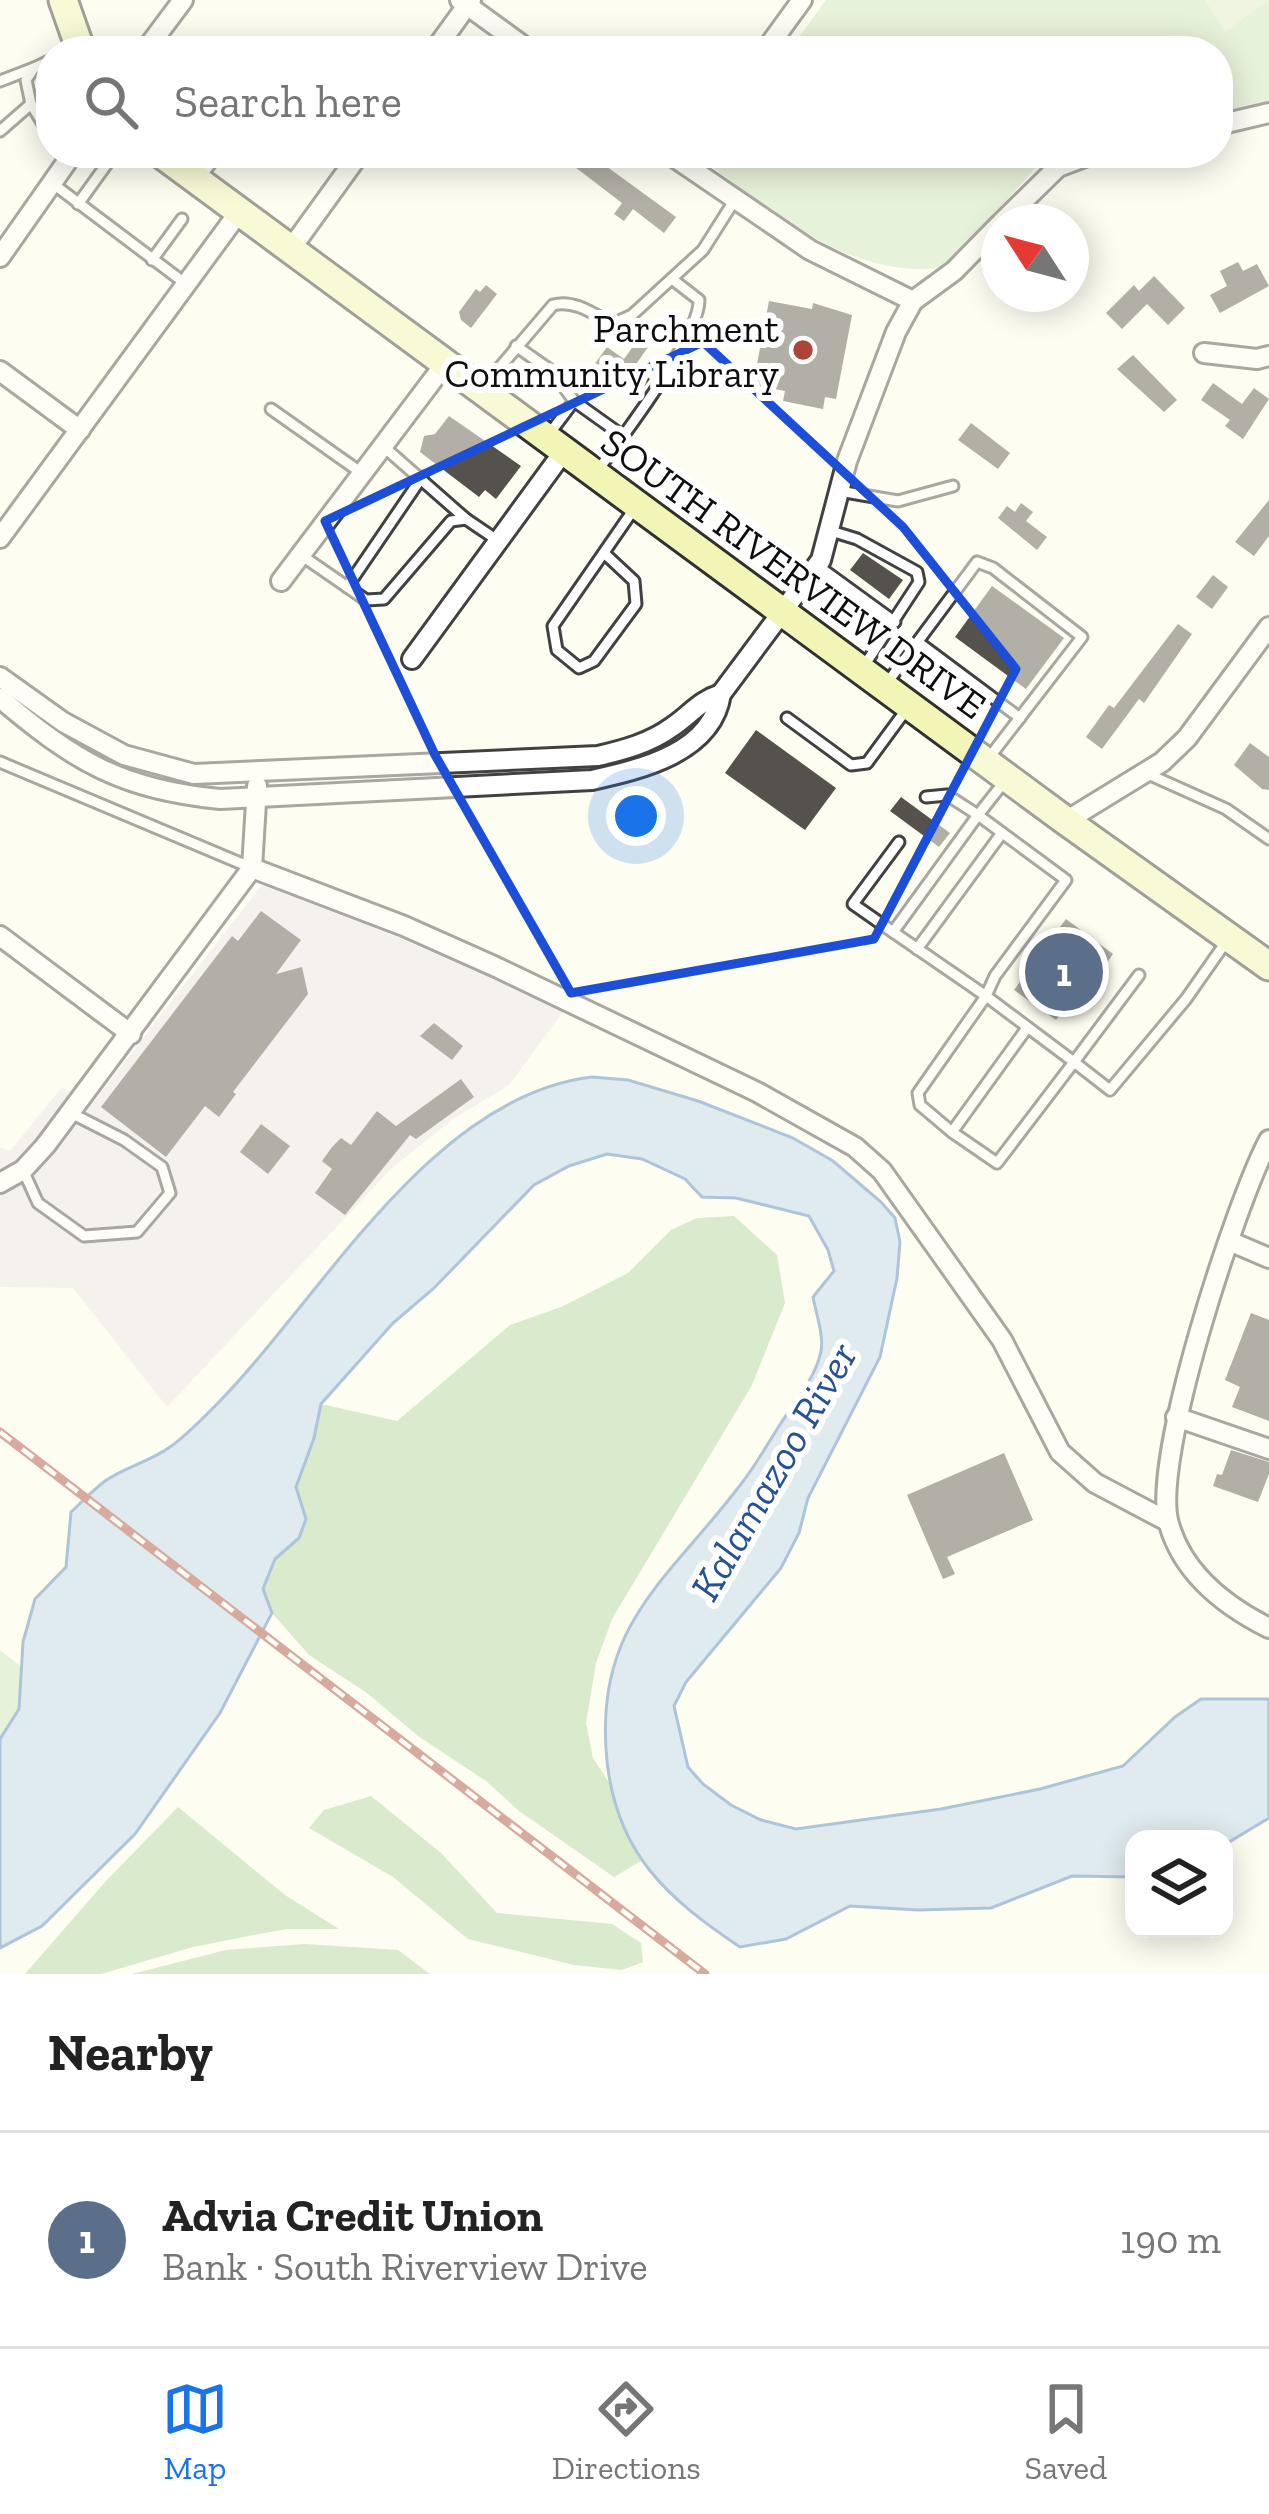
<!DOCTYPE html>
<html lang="en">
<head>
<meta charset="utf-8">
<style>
	body { margin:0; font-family:"Zilla Slab",serif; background:#f2f2f2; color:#222 }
	.controls { position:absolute; right:36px; bottom:36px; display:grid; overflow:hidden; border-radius:24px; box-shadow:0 6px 30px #0003 }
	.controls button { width:108px; height:108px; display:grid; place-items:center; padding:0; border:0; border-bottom:3px solid #e0e0e0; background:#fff; color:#222; font:60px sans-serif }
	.compass { position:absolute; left:981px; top:204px; width:108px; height:108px; border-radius:50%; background:#fff; box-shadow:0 6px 30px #0003; rotate:306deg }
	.you { position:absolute; left:636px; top:816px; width:42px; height:42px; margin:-30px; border:9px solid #fff; border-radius:50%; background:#1a73e8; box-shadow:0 0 0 18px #1a73e833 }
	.badge { display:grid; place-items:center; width:78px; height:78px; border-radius:50%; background:#1a73e8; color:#fff; font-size:39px; font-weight:700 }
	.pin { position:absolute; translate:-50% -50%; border:6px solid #fff; box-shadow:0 3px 12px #0006 }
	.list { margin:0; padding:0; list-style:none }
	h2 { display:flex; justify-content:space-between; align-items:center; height:156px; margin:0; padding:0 48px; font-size:51px }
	h2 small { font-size:39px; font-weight:400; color:#767676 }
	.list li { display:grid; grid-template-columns:78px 1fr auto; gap:36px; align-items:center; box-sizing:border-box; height:216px; padding:0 48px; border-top:3px solid #e0e0e0 }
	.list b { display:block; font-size:45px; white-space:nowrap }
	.list p { margin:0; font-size:39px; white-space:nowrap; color:#767676 }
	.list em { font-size:39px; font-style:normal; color:#767676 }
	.icon { flex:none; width:66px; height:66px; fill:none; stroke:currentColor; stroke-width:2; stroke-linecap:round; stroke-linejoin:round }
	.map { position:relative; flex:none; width:1269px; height:1974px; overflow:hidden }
	.search { position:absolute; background:#fff; box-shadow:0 6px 30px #0003; left:36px; right:36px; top:36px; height:132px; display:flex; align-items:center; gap:30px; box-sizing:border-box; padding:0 42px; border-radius:48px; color:#767676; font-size:45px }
	.sheet { height:372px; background:#fff }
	nav { display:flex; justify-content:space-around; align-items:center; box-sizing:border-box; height:168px; border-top:3px solid #e0e0e0; background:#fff; font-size:33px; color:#767676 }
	nav a { display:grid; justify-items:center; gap:6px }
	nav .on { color:#1a73e8 }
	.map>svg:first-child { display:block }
	.industrial { fill:#ebe4eb }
	.green { fill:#cce4bf }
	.forest { fill:#afd2a0 }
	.pitch { fill:#deeccf }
	.water { fill:#bcd4ee; stroke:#4c7ebc; stroke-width:3 }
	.building { fill:#55514c }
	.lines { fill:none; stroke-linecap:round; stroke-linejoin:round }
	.lane-casing { stroke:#414141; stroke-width:15 }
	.street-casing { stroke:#414141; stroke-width:24 }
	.secondary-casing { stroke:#303030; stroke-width:33 }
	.lane { stroke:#fff; stroke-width:9 }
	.street { stroke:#fff; stroke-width:18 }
	.secondary { stroke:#f2f5b5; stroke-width:27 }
	.rail-casing { stroke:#ac4438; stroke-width:9 }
	.rail { stroke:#fff; stroke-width:4.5; stroke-dasharray:14; stroke-linecap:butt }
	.marked { fill:none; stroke:#1d4ed8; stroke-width:9; stroke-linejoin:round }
	.poi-dot { fill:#ac4438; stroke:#fff; stroke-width:4.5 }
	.labels { text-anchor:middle; stroke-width:12; stroke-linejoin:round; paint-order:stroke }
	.poi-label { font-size:39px; fill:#0e0e0e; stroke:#fff; text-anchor:end }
	.street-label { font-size:39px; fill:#0e0e0e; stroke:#fff }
	.water-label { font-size:42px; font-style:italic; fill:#275290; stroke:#fff }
</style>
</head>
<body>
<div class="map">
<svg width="1269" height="1974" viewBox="0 0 1269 1974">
	<rect width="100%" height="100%" fill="#fdfdf1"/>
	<path class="industrial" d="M265 881 565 1009 509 1085 452 1120 392 1168 167 1407 73 1288 0 1287V1147L10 1151 62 1087 91 1105Z"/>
	<g class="green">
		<path d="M826 0H1269V103L1218 114V51H789Z"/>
		<path d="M714 153H1054L1042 160 949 267C853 282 779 215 707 163Z"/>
		<path d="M0 1650 23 1668 19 1709 0 1739Z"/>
	</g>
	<g class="forest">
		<path d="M734 1216 777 1255 785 1303 752 1385 612 1619 596 1663 586 1723 593 1758 610 1784 623 1825 641 1861 614 1877 519 1811 486 1781 418 1736 367 1693 309 1655 272 1613 263 1589 275 1559 299 1538 296 1487 314 1438 321 1404 397 1421 510 1325 561 1307 628 1273 671 1230 697 1218Z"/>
		<path d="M371 1796 441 1853 497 1913 612 1924 641 1943 643 1962 622 1970 574 1965 468 1939 393 1877 309 1828 324 1810Z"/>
		<path d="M178 1807 285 1895 339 1929H287L254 1935 193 1947 101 1974H25L105 1882Z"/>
		<path d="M305 1944 398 1950 430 1974H132L226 1950Z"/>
	</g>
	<path class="pitch" d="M1205 0H1269L1225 32Z"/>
	<path class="water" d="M592 1077 628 1080 698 1101 793 1138 833 1161 881 1202 895 1218 900 1242 897 1278 880 1357 808 1498 799 1533 781 1568 686 1682 674 1706 688 1767 703 1784 731 1805 761 1820 796 1829 941 1809 1040 1789 1123 1766 1175 1717 1201 1699H1269V1818L1224 1845V1839H1134V1877L1072 1876 991 1908 918 1910 850 1906 786 1939 740 1947C667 1898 617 1854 607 1761 593 1624 668 1581 741 1484 756 1465 768 1443 781 1423 795 1402 816 1377 821 1351 824 1336 816 1313 813 1297L834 1271 828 1250 809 1216 736 1198 702 1197 685 1179 642 1159 607 1154 569 1166 534 1185 433 1289 393 1323 321 1404 314 1438 296 1487 306 1519 299 1538 275 1559 263 1589 272 1613 220 1713 135 1834 42 1926 0 1948V1739L19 1709 23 1642 35 1599 66 1567 71 1512C82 1502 93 1490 105 1481 125 1467 151 1461 170 1447 187 1435 203 1418 218 1403 322 1297 431 1096 592 1077Z"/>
	<g class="building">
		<path d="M579 153H588L676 217 664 233 633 209 624 221 614 214 622 203 571 164Z"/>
		<path d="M1238 262 1243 271 1257 264 1269 286 1220 313 1210 295 1227 286 1220 271Z"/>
		<path d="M1154 276 1185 308 1168 325 1147 304 1122 329 1106 313 1134 285 1139 291Z"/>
		<path d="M486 285 497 294 471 328 461 320 459 312 476 289 480 292Z"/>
		<path d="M769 301 812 309 813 303 852 315 836 399 825 397 823 409 783 401 785 391 753 385Z"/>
		<path d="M642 334 653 340 634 367 650 379 637 396 594 365 607 347 624 359Z"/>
		<path d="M1133 355 1177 400 1164 412 1117 369Z"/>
		<path d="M1213 383 1242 404 1254 388 1269 399 1243 439 1225 426 1230 420 1201 400Z"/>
		<path d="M449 416 521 466 496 499 485 490 479 497 420 452 424 436 435 434Z"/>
		<path d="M971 423 1010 453 998 469 958 440Z"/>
		<path d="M1269 500V536L1254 556 1235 542Z"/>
		<path d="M1021 503 1033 512 1026 521 1047 537 1037 550 998 518 1007 506 1015 512Z"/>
		<path d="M863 553 903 580 889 599 850 570Z"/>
		<path d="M1213 575 1228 587 1212 609 1196 597Z"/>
		<path d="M992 586 1064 638 1026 689 955 637Z"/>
		<path d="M1178 624 1192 634 1144 703 1139 699 1102 749 1086 737 1109 705 1114 708Z"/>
		<path d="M756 730 836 788 805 830 725 773Z"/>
		<path d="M1250 743 1269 757V790L1262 789 1234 765Z"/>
		<path d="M901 797 950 833 939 847 890 811Z"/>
		<path d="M261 911 301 940 276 974 302 967 308 994 233 1092 236 1094 219 1117 205 1106 166 1157 101 1107 232 936 238 941Z"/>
		<path d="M1066 919 1113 954 1069 1017 1062 1012 1056 1020 1014 990Z"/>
		<path d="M434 1023 463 1046 452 1060 420 1036Z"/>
		<path d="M461 1079 474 1097 416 1139 410 1135 345 1215 315 1193 332 1169 322 1161 332 1147 341 1138 351 1145 377 1111 396 1126Z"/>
		<path d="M261 1124 290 1146 268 1174 240 1152Z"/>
		<path d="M1251 1313 1269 1320V1421L1232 1407 1240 1387 1225 1380Z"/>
		<path d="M1231 1450 1269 1462V1474L1258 1502 1213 1486 1217 1474 1222 1475Z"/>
		<path d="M1004 1453 1033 1520 947 1557 955 1574 943 1579 907 1495Z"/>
	</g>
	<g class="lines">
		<defs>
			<g id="lane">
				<path d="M51 60 34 68 26 80 31 104 51 137"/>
				<path d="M0 81 34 68"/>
				<path d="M0 131 31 104"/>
				<path d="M201 176 219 153"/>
				<path d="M52 183 186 284"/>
				<path d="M78 204 109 161"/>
				<path d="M152 260 182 219"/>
				<path d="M516 346 553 372 574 401 547 437"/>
				<path d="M483 387 553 305C574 299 594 314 612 324L632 315 703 250 734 201"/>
				<path d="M574 401 623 436"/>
				<path d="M271 409 363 474"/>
				<path d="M384 447 466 519"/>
				<path d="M598 470C622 438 700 335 699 300L672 279"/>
				<path d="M839 491 898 501 953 486"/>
				<path d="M831 531 857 539 917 572 919 582 864 666"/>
				<path d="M604 553 634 581 636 604 594 661 579 668 557 650 553 626 634 509"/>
				<path d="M301 555 366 600 384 599 451 521 466 519 497 540"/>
				<path d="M818 566 895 622"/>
				<path d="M347 587 422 477"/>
				<path d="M918 642 1020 718"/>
				<path d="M887 683 977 562 993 568 1082 637 988 759"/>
				<path d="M787 718 851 765 867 763 906 710"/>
				<path d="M0 762 252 868"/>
				<path d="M1148 774 1226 809 1269 839"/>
				<path d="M1004 782 978 815 1066 880 995 976 986 996 1074 1062 1139 975"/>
				<path d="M926 797 947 795 978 815 893 932 986 996 918 1093 920 1105 952 1132"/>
				<path d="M893 932 853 904 899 842"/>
				<path d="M917 949 1002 833"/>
				<path d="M1027 1028 952 1132 997 1163 1074 1062 1110 1090 1186 999 1228 939"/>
				<path d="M23 1170 38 1203 84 1236 137 1232 170 1193 162 1167 124 1140 71 1113"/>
			</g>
			<g id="street">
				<path d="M460 0 530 51"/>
				<path d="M145 51 183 0"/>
				<path d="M434 51 471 0"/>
				<path d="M765 51 802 0"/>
				<path d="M1218 125 1269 113"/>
				<path d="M668 153 810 250 913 301"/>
				<path d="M1002 222 1058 167 1095 153"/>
				<path d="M290 250 360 153"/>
				<path d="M0 257 73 153"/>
				<path d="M1204 353 1257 359 1269 356"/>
				<path d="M0 371 80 430"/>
				<path d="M0 538 239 212"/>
				<path d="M281 581 444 365"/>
				<path d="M412 659 564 451"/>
				<path d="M0 677 63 722 124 755 194 774 598 756C624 750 650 743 672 727 690 715 699 701 721 694"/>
				<path d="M0 698C74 761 122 790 220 799L592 780C641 769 712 753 721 694L821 560 847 461 896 332 913 301 954 271 999 225"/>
				<path d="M1066 821 1162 762 1187 738 1269 627"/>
				<path d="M252 868 404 926 496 967 757 1092 855 1147 882 1171 1002 1340 1060 1452 1095 1483 1167 1521"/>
				<path d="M0 936 131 1034"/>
				<path d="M1269 1140C1236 1202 1150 1462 1169 1524 1183 1574 1225 1606 1269 1628"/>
				<path d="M0 1183 23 1170 45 1146 252 868 257 786"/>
				<path d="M1229 1241 1269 1258"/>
				<path d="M1176 1417 1269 1449"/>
			</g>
			<g id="secondary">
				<path d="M63 0 81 51"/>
				<path d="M160 153 1066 821 1269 966"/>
			</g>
		</defs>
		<use href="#lane" class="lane-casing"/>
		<use href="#street" class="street-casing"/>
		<use href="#secondary" class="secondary-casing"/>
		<use href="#lane" class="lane"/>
		<use href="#street" class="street"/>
		<use href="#secondary" class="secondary"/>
		<defs>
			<path id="rail" d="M0 1432 705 1974"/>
		</defs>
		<use href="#rail" class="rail-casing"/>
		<use href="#rail" class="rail"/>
	</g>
	<path d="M0 0H1269V1974H0ZM703 342 903 527 1016 669 874 939 571 993 435 755 325 521Z" fill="#fdfdf1" fill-opacity=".55" fill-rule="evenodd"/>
	<path class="marked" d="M703 342 903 527 1016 669 874 939 571 993 435 755 325 521Z"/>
	<circle class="poi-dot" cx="803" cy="350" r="12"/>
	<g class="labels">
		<g class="poi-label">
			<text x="779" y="342">Parchment<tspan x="779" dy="45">Community Library</tspan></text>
		</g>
		<g class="street-label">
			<text transform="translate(794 573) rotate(36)" y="14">SOUTH RIVERVIEW DRIVE</text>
		</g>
		<g class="water-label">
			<text transform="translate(773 1471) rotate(-60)" y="15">Kalamazoo River</text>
		</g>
	</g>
</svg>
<div class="controls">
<button><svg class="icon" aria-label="layers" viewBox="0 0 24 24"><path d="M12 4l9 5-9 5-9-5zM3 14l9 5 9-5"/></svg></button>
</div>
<svg class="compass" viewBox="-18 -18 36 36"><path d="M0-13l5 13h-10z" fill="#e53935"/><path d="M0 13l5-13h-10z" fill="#767676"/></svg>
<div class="you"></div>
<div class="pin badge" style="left:1064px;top:972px;background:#5c6f8a">1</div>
<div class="search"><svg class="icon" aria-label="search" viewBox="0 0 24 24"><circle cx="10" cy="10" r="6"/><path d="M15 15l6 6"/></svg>Search here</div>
</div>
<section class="sheet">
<h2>Nearby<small></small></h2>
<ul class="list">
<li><span class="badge" style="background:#5c6f8a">1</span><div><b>Advia Credit Union</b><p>Bank · South Riverview Drive</p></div><em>190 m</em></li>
</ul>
</section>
<nav>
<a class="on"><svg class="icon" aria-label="map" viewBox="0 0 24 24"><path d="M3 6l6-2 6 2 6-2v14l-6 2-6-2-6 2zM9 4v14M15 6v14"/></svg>Map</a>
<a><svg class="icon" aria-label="directions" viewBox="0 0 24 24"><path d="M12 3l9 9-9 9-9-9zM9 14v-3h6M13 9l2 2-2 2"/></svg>Directions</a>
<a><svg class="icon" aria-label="saved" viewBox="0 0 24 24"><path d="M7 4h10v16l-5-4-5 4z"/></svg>Saved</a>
</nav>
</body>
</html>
